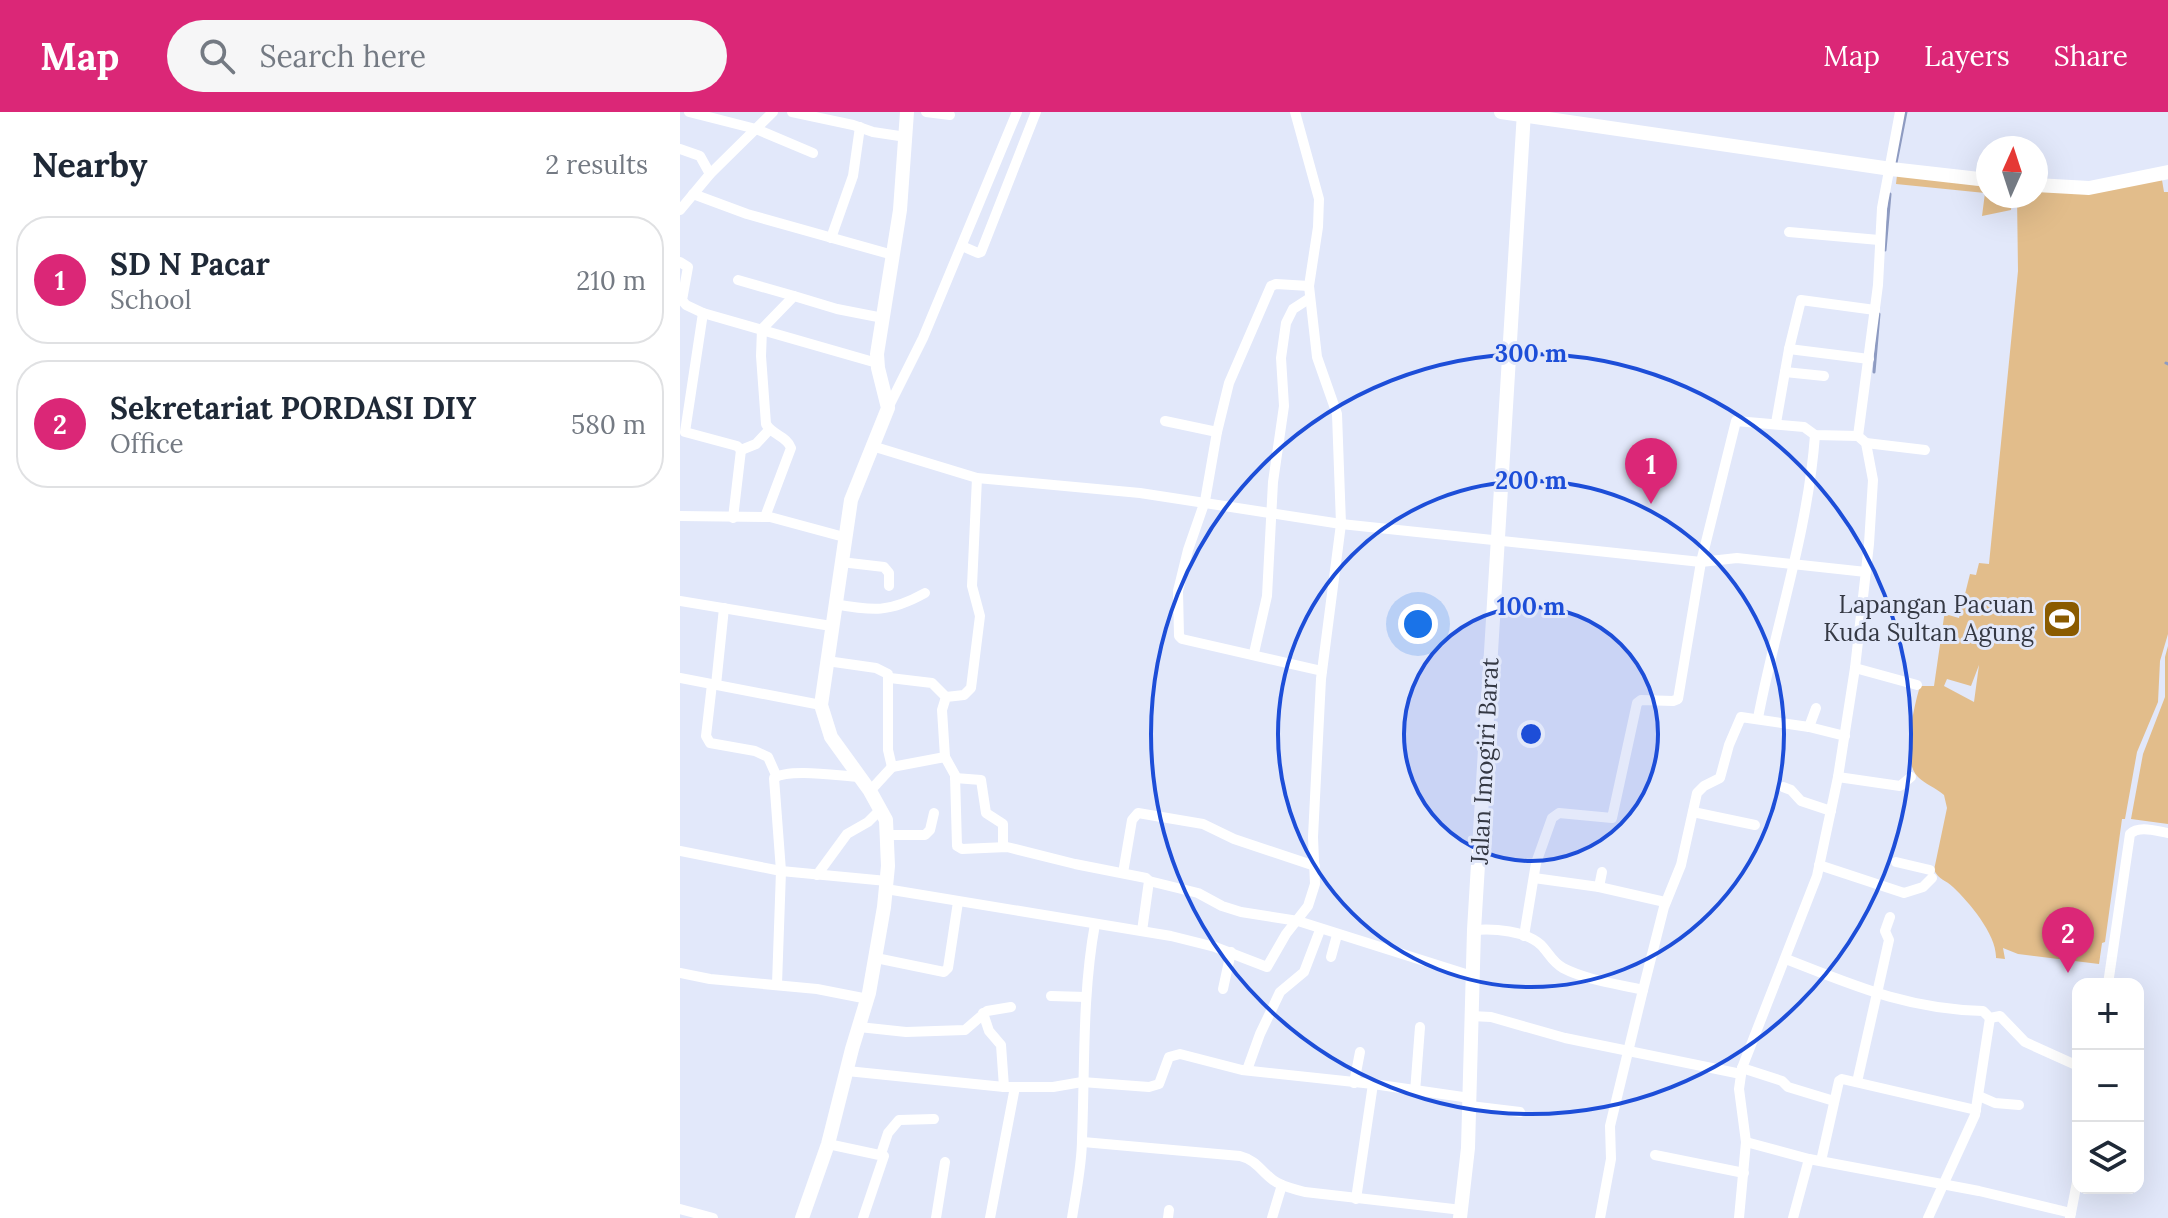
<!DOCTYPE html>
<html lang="en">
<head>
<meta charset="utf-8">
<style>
	body { margin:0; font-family:Lora,serif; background:#f6f6f7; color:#1f2937 }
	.controls { position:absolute; right:24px; bottom:24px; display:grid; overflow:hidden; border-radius:16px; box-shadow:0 8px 32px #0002 }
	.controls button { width:72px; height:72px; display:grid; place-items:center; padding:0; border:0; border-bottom:2px solid #e0e1e3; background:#fff; color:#1f2937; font:40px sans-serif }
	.compass { position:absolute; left:1296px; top:24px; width:72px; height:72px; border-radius:50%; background:#fff; box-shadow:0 8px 32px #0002; rotate:3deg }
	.you { position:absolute; left:738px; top:512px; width:28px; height:28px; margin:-20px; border:6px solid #fff; border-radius:50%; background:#1a73e8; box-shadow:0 0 0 12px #1a73e833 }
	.badge { display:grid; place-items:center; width:52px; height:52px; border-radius:50%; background:#db2777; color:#fff; font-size:26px; font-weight:700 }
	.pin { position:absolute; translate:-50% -66px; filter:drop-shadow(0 2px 4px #0008) }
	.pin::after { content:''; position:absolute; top:42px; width:28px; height:24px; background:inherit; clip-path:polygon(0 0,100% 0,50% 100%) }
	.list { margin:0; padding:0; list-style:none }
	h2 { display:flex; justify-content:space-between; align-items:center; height:104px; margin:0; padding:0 32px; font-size:34px }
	h2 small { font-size:26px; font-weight:400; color:#747a83 }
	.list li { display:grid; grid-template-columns:52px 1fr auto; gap:24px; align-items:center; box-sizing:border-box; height:128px; margin:0 16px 16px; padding:0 16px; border:2px solid #e0e1e3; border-radius:32px }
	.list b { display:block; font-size:30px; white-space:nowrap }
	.list p { margin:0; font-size:26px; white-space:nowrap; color:#747a83 }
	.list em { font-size:26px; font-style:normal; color:#747a83 }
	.icon { flex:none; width:44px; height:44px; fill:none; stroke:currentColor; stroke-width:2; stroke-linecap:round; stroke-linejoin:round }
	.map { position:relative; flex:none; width:1488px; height:1106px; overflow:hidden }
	header { display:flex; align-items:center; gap:48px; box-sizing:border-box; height:112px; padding:0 40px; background:#db2777; color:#fff }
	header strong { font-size:38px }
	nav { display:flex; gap:44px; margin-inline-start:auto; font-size:28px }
	.search { width:560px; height:72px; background:#f6f6f7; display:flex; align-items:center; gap:20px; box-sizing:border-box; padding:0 28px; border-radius:44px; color:#747a83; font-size:30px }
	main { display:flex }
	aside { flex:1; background:#fff }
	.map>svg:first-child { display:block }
	.green { fill:#e2bd8b; fill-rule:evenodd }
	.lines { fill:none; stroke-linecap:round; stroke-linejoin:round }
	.stream { stroke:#8e9bc1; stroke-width:3 }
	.street { stroke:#fff; stroke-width:10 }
	.secondary { stroke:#fff; stroke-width:14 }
	.ring { fill:none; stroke:#1d4ed8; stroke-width:4 }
	.labels { text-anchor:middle; stroke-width:6; stroke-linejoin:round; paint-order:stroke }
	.poi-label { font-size:24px; fill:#353944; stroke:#e2e8fa; text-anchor:end }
	.street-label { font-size:24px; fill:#353944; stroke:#e2e8fa }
	.centre { fill:#1d4ed8; stroke:#e2e8fa; stroke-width:4 }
	.ring-label { font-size:24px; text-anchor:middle; font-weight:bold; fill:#1d4ed8; stroke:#e2e8fa; stroke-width:6; stroke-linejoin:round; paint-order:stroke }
</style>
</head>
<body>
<header>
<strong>Map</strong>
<div class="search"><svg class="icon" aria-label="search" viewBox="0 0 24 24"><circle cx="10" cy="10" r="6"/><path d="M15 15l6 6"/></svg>Search here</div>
<nav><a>Map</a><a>Layers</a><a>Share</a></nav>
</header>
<main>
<aside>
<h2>Nearby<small>2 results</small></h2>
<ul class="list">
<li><span class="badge">1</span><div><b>SD N Pacar</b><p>School</p></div><em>210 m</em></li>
<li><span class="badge">2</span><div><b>Sekretariat PORDASI DIY</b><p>Office</p></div><em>580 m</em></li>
</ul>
</aside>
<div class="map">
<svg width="1488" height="1106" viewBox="0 0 1488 1106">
	<rect width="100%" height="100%" fill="#e2e8fa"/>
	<g class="green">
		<path d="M1217 63 1308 73V84H1332L1331 98 1302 104 1305 81 1216 72Z"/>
		<path d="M1482 68 1484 80H1488V522L1480 549 1478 590 1457 640 1445 707H1442L1425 830 1422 831 1419 852 1338 842 1323 836 1325 847 1316 846C1317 823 1289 790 1273 775 1266 768 1259 768 1254 758L1267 696 1264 683C1256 676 1245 672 1238 665 1221 649 1234 594 1240 574H1254L1264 505 1265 502 1279 506 1290 462 1296 463 1299 451 1309 452 1338 159 1337 84H1356V77ZM1299 553 1294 590 1264 574 1267 567 1291 574Z"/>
		<path d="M1488 534V712L1451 707 1463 642 1485 585V545Z"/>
	</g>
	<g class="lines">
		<g class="stream">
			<path d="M1216 51 1226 0"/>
			<path d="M1205 138 1210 82"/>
			<path d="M1486 251 1488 252"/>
			<path d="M1194 260 1199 202"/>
		</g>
		<g class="street">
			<path d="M9 0 76 17 133 41"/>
			<path d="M112 0 173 13 193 20 226 25"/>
			<path d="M246 0 270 3"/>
			<path d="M0 37 20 44 30 62"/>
			<path d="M13 82 67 102 213 143"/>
			<path d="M0 98 30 62 93 0"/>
			<path d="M1109 120 1199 128"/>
			<path d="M151 126 173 64 180 15"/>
			<path d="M282 134 298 141 301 140 356 0"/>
			<path d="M0 150 8 155 2 188 6 193 23 201 197 251"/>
			<path d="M58 168 114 184"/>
			<path d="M629 174 596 172 591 174 549 271 537 320 525 389 508 438 498 479 499 524 502 527 642 559"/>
			<path d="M23 201 5 320 57 334 61 338 53 406"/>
			<path d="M1109 237 1189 247"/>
			<path d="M1105 260 1144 264"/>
			<path d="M208 296 243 226 337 0"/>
			<path d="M485 309 537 320"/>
			<path d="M1096 311 1109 237 1121 188 1195 198"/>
			<path d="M1186 331 1245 338"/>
			<path d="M192 334 297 366 460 381 661 412 1021 450 1057 446 1186 460"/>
			<path d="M61 338 76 332 89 318"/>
			<path d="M297 366 292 474 300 504 291 576 284 583 266 585 262 598 265 645 275 663 277 734 282 737 327 735 395 752 466 766 469 769 462 819"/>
			<path d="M0 404 90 405 164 425"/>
			<path d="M85 405 111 336C107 324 92 323 86 312L81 244 82 217 114 184 157 197 203 206"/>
			<path d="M161 450 204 455 209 461V474"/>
			<path d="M0 489 151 514"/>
			<path d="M154 492C193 499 209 501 245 481"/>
			<path d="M574 541 587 484 593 370 604 294 601 246 606 211 613 197 630 186"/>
			<path d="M147 549 196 556 208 562V638L212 655"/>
			<path d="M1175 556 1237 573"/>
			<path d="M0 566 141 593"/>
			<path d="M210 566 252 571 266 585"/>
			<path d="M32 572 26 624 30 631 75 639 88 645 96 663"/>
			<path d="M36 573 44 496"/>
			<path d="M1078 606C1096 511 1128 420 1135 323"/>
			<path d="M1129 615 1136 596"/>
			<path d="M1158 665 1220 674 1231 665"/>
			<path d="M275 666 301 668 306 701 323 712V735"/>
			<path d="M1103 675 1111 678 1121 689 1151 699"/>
			<path d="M190 679 212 655 265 645"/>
			<path d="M1013 700 1075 713"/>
			<path d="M208 723H245L250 718 254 701"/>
			<path d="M0 739 101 759 207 769"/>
			<path d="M1216 750 1250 758"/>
			<path d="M1139 753 1224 781 1243 775 1252 766"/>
			<path d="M443 761 452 708 458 701 523 712 554 727 635 754"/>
			<path d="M137 763 167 722 188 710 201 697"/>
			<path d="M854 766 919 775 922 760"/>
			<path d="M469 769 518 781 542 794 561 800 618 809 792 864"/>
			<path d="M919 775 985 790"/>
			<path d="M206 777 491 824 535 835 587 855 606 822 628 794 635 772 633 725 641 567 661 412 657 302 637 245 629 174 638 115 639 87 615 0"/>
			<path d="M794 818C814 816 846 819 861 833 869 841 872 850 883 856 906 868 937 872 963 878L984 795 1001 753 1017 681 1024 674 1040 666 1049 633 1061 605 1129 615 1165 624"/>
			<path d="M844 824 856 751 872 706 879 701 932 706 957 591 961 588 993 589 998 587 1021 450 1056 309 1124 315 1135 323 1178 324"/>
			<path d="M651 845 657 823"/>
			<path d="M196 846 264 860 268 856 278 790"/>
			<path d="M1106 847C1175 874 1227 897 1303 899L1310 906 1320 904 1345 930 1398 954"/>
			<path d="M0 861 30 867 137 877 188 887"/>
			<path d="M97 872 101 759 94 666C110 656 159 664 179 665"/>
			<path d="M1428 872 1450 722C1459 713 1476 719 1488 721"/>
			<path d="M543 877 551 840"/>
			<path d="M371 884 406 885"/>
			<path d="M303 901 309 919 321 933 324 975"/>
			<path d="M791 904 811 905 885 926 1061 962"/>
			<path d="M179 915 226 920 285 918 307 899 331 895"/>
			<path d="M1062 956 1102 969 1108 975 1154 989"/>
			<path d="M567 958 580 922 600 880 624 860 640 818"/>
			<path d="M167 959 324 975H373L402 970 469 975 479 972 489 945 500 942 562 958 693 972 790 986"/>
			<path d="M1177 970 1209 828 1205 819 1210 805"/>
			<path d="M674 971 680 940"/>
			<path d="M735 980 740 915"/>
			<path d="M1299 984 1315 991 1339 993"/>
			<path d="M790 994 840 1000"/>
			<path d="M403 1030 560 1044C576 1048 581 1059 593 1068 602 1075 615 1077 625 1080L782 1098"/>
			<path d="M1066 1030 1129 1047 1299 1079 1391 1101"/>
			<path d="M148 1032 204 1044 183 1106"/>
			<path d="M201 1042 208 1021 219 1008 254 1007"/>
			<path d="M975 1043 1064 1061"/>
			<path d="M1141 1049 1159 969 1162 967 1296 998"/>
			<path d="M676 1087 693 972"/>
			<path d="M0 1097 33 1106"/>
			<path d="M256 1106 265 1050"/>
			<path d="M310 1106 335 975"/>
			<path d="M392 1106C396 1080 402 1053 402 1027 405 955 402 883 415 812"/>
			<path d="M488 1106 489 1098"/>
			<path d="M592 1106 602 1073"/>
			<path d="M920 1106 931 1047 930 1014 963 878"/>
			<path d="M1059 1106 1066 1030 1059 977 1062 956 1137 764 1158 665 1175 556 1189 432 1193 368 1186 331 1178 324 1198 173 1202 96 1220 0"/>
			<path d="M1113 1106 1129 1047"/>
			<path d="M1248 1106 1295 1003 1310 906"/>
			<path d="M1390 1106 1398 1065"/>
		</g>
		<g class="secondary">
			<path d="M821 0 1211 57 1308 68"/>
			<path d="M1356 73 1409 76 1488 60"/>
			<path d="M122 1106 148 1032 172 937 189 881 204 795 208 754 206 708 190 679 151 625 141 593 171 388 208 296 198 256 197 242 220 98 227 0"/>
			<path d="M780 1106 788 1036 794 818 844 0"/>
		</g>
	</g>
	<circle cx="851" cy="622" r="127" fill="#1d4ed8" fill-opacity=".12"/>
	<g class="ring">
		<circle cx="851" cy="622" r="127"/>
		<circle cx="851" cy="622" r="253"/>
		<circle cx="851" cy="622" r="380"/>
	</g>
	<defs>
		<symbol id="stadium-square" viewBox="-11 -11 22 22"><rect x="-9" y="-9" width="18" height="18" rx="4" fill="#8a5b00" stroke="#e2e8fa"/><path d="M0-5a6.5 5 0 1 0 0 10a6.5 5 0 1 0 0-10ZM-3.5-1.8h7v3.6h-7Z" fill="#fff"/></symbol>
	</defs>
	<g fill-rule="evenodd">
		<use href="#stadium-square" x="1360" y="485" width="44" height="44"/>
	</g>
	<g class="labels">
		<g class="poi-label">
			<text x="1354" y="501">Lapangan Pacuan<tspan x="1354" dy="28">Kuda Sultan Agung</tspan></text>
		</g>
		<g class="street-label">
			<text transform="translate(805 649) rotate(-87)" y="8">Jalan Imogiri Barat</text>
		</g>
	</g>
	<circle cx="851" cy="622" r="12" class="centre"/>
	<g class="ring-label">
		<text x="851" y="250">300 m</text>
		<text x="851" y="377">200 m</text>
		<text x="851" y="503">100 m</text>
	</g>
</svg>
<div class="controls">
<button>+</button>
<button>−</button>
<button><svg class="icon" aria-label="layers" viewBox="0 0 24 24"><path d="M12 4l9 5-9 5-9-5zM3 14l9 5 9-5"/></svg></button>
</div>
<svg class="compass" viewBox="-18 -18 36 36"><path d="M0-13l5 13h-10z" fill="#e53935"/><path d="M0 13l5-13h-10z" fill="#747a83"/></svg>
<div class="you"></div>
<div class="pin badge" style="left:971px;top:392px">1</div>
<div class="pin badge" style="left:1388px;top:861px">2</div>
</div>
</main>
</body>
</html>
